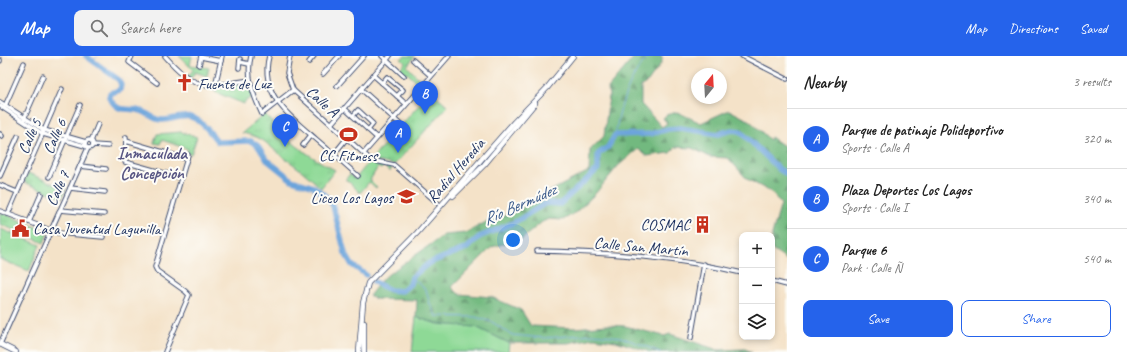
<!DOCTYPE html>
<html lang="en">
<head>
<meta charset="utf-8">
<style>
	body { margin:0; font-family:Caveat,sans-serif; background:#f2f2f2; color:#222 }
	.controls { position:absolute; right:12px; bottom:12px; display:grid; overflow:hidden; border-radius:8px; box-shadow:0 2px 6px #0003 }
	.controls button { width:36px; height:36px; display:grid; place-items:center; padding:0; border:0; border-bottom:1px solid #e0e0e0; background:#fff; color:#222; font:20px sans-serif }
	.compass { position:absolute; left:691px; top:12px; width:36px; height:36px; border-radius:50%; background:#fff; box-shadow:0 2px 6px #0003; rotate:18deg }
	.you { position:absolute; left:513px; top:184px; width:14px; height:14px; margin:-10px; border:3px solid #fff; border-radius:50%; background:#1a73e8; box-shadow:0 0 0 6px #1a73e833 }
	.badge { display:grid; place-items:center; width:26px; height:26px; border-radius:50%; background:#2563eb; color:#fff; font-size:13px; font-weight:700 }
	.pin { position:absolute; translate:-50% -33px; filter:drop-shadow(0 1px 2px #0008) }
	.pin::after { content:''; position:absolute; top:21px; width:14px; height:12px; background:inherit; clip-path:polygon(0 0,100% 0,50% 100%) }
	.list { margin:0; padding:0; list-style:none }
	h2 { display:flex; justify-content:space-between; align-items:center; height:52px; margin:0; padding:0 16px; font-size:17px }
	h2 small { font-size:13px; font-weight:400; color:#767676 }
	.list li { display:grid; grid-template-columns:26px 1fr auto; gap:12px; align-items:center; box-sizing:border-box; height:60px; padding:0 16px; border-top:1px solid #e0e0e0 }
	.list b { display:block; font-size:15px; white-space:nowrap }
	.list p { margin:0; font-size:13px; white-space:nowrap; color:#767676 }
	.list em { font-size:13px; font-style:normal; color:#767676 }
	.actions { display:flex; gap:8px; padding:12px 16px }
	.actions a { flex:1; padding:9px 0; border:1px solid #2563eb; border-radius:8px; text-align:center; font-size:14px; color:#2563eb }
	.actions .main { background:#2563eb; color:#fff }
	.icon { flex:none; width:22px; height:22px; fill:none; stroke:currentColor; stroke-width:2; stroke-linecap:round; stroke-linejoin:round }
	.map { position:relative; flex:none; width:787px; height:296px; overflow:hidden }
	header { display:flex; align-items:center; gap:24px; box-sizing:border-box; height:56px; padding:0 20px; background:#2563eb; color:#fff }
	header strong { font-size:19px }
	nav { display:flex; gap:22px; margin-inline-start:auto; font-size:14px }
	.search { width:280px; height:36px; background:#f2f2f2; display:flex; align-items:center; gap:10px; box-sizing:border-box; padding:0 14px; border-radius:8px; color:#767676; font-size:15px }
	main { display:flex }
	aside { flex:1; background:#fff }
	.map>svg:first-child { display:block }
	.green { fill:#8ed996; stroke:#54847a }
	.forest { fill:url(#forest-firs); stroke:#46746e }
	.park { fill:url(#park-tufts); stroke:#54847a }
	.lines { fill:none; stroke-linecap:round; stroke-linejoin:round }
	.stream { stroke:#6ca4db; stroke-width:1 }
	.river { stroke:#6ca4db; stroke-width:5.5 }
	.minor-casing { stroke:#3c4a6e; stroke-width:5.5 }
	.major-casing { stroke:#3c4a6e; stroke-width:6 }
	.minor { stroke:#fff; stroke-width:3.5 }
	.major { stroke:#fff; stroke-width:4.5 }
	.labels { text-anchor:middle; stroke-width:4; stroke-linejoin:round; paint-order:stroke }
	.poi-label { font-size:16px; fill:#1b2f5e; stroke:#fdfcf7; text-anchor:start }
	.street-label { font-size:16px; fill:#1b2f5e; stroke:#fdfcf7 }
	.neighbourhood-label { font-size:17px; font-weight:bold; fill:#595784; stroke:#fdfcf7 }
	.water-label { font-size:17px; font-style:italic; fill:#37588a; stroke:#fdfcf7 }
</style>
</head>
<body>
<header>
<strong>Map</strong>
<div class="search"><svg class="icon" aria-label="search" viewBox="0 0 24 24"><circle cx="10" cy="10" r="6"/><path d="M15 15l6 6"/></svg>Search here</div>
<nav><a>Map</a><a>Directions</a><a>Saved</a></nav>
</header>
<main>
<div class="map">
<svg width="787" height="296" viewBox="0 0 787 296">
	<defs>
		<pattern id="forest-firs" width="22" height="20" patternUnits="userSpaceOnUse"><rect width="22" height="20" fill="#72b97f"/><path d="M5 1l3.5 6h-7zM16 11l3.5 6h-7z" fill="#5d976b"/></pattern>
		<pattern id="park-tufts" width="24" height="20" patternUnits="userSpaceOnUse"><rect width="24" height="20" fill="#8ed996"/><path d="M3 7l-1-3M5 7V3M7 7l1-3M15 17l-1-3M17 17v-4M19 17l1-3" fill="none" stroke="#7abb84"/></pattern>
	</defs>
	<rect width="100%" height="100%" fill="#fdfcf7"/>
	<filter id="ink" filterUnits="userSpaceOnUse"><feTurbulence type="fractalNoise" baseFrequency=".025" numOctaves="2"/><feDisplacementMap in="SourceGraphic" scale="8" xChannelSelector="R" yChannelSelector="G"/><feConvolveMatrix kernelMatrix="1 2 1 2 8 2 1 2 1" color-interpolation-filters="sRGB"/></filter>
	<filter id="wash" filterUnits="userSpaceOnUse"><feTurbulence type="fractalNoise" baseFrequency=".012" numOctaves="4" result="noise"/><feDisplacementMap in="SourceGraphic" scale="16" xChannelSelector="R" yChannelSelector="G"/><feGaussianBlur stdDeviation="0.9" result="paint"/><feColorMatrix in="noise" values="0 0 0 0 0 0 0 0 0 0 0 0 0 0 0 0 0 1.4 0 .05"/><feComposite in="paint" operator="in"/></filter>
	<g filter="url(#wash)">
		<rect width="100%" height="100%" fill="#f4e2c8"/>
		<g class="green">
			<path d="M369 106 392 112 390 115 384 110 381 113 378 111 370 124 377 131 376 132 369 126 360 137 346 123 350 118 355 123Z"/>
			<path d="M1 173 40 189 29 215 0 203Z"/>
			<path d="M416 261 438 268 476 271 509 287 508 296H412Z"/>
		</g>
		<path class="forest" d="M635 0H662V6L648 26 641 30V48L662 71 667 67 663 62 666 59 677 56 701 67 729 54 750 65 770 84 771 81 787 92V204L772 194V179L781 148 771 136 747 123 728 102 710 101 692 92 676 91 670 97 647 100 638 93 618 110 595 138 576 156 563 164 549 163 542 166 522 183 492 191 452 231 459 238 491 241 521 254 531 270 575 272 607 269 625 270 664 280 670 278 718 294 745 293 752 296H650L616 285 594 282 568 287H509L476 271 438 268 416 261 417 244 376 243 369 240 383 222 444 179 466 177 486 166 515 156 535 143 589 115 590 94 604 80 609 40 608 32Z"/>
		<g class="park">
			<path d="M179 0H192L190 9 209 12 207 20 195 16 191 22 188 20 193 14Z"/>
			<path d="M405 0H415L407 10 423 27 420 29 407 17 405 19 399 13 405 7 401 3Z"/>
			<path d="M250 24 254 40 247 44 244 48 215 36V30Z"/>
			<path d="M431 35 448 50 394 109 371 104Z"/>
			<path d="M265 58C284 83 308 100 335 114L321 132C309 120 296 110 282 100 266 88 264 81 242 77Z"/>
			<path d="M181 76 197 81 191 98 187 97 188 93 162 84 160 88 154 87 157 78Z"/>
			<path d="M28 117 66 133 62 142 24 126Z"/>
			<path d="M0 156 48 176 44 187 0 168Z"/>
		</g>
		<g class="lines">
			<g class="stream">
				<path d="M93 5 98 0"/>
				<path d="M615 79C621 47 627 26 648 0"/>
				<path d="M412 221 426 234 430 248 436 260 475 261 492 266 512 279 544 282 593 278 621 281 660 296"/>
			</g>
			<g class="river">
				<path d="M86 0 119 24 121 29 120 34 110 37 109 41C119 59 126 50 141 55 149 57 154 65 163 64 171 64 182 59 191 61 202 64 211 78 218 86L251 85 258 90 267 104 292 124 314 131 327 141 333 150 345 197 352 209 366 219"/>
				<path d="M374 226 390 234 402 235 410 228 412 221 429 207 467 192 479 181 515 166 546 147 560 148 598 113V98L608 91 615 79 650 78 668 73 680 72 718 78 732 74 740 75 780 114 787 118"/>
			</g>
		</g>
	</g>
	<g filter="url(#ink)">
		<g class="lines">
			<defs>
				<g id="minor">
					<path d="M132 0 129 6 157 27"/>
					<path d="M165 0C196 36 206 31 250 24"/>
					<path d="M251 0C246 20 253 39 262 58L293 34"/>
					<path d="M269 0C259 38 290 61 316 83 330 95 344 107 358 120"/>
					<path d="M290 0 287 17 293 34 371 104 394 109 441 150"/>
					<path d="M382 0 404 20"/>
					<path d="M742 0 787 23"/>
					<path d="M201 1 221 5"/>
					<path d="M413 4 431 20"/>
					<path d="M0 5V4"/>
					<path d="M240 6 249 8"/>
					<path d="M309 6 314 0"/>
					<path d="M199 9 201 0"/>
					<path d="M239 12 240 3"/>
					<path d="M323 18 339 0"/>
					<path d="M373 19 406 48"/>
					<path d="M382 27 387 21 403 34 397 40"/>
					<path d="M215 30 222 0"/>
					<path d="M337 30 364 0"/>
					<path d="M361 33 401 69"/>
					<path d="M0 46 44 74 86 86"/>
					<path d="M0 50 43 78 85 90"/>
					<path d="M5 50 24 7"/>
					<path d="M344 52 377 82"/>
					<path d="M353 60 358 54 373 68 368 74"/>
					<path d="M24 63 43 20"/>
					<path d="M331 68 390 0"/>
					<path d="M280 71 290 61"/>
					<path d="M0 78 2 80"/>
					<path d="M126 81 125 106 182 122"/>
					<circle cx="89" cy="88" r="4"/>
					<path d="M91 85 98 68"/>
					<path d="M126 85 187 103"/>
					<path d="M93 89 108 90"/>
					<path d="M303 89 311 79"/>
					<path d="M364 97 449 0"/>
					<path d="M334 98 347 82"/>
					<path d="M80 110 106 113"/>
					<path d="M0 120 18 80"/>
					<path d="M49 121 80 49"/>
					<path d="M0 129 17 136"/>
					<path d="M70 132 105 136"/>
					<path d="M60 154 104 158"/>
					<path d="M0 155 58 177 103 181"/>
					<path d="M8 158 62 33"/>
					<path d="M29 166 41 138"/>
					<path d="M537 195C605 196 676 201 742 217"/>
					<path d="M772 225 787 229"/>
					<path d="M691 282 704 208"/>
					<path d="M0 288 88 92"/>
					<path d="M165 296 189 239 185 235 157 215 155 211 188 99"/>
				</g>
				<g id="major">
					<path d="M453 140 484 109 535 47"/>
					<path d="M364 267V296"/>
					<path d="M0 288 16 296"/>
					<path d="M359 296 363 247 368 227 417 177 514 66 547 32 573 0"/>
				</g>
			</defs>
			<use href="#minor" class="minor-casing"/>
			<use href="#major" class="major-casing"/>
			<use href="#minor" class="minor"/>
			<use href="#major" class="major"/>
		</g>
	</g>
	<defs>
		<symbol id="church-bare" viewBox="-9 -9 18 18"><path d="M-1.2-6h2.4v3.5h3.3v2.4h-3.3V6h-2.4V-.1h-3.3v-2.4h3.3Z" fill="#c8321e" stroke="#fdfcf7" stroke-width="2.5" paint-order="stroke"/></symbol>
		<symbol id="stadium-bare" viewBox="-9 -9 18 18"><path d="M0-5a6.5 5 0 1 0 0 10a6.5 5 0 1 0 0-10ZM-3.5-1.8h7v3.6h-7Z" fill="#c8321e" stroke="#fdfcf7" stroke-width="2.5" paint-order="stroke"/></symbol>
		<symbol id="school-bare" viewBox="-9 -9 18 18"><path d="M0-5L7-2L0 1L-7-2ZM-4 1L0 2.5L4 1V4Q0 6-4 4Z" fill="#c8321e" stroke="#fdfcf7" stroke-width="2.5" paint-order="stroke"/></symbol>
		<symbol id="building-bare" viewBox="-9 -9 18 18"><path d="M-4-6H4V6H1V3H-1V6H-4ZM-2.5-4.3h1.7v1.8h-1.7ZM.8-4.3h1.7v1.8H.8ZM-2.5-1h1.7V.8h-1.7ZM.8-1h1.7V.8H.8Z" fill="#c8321e" stroke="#fdfcf7" stroke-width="2.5" paint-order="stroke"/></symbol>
		<symbol id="civic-bare" viewBox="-9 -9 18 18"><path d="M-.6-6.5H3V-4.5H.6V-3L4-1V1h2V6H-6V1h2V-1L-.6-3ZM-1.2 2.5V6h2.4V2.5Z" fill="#c8321e" stroke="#fdfcf7" stroke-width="2.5" paint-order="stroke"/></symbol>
	</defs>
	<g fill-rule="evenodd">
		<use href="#church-bare" x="172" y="14" width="25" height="25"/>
		<use href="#stadium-bare" x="336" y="66" width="25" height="25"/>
		<use href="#school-bare" x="394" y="128" width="25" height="25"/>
		<use href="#building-bare" x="690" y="156" width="25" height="25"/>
		<use href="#civic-bare" x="8" y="160" width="25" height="25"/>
	</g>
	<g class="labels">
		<g class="poi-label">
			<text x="198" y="33">Fuente de Luz</text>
			<text x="348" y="105" text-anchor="middle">CC Fitness</text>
			<text x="393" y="147" text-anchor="end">Liceo Los Lagos</text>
			<text x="690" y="174" text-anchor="end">COSMAC</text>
			<text x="33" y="178">Casa Juventud Lagunilla</text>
		</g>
		<g class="street-label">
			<text transform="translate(323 45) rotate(42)" y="6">Calle A</text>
			<text transform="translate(29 80) rotate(-66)" y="6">Calle 5</text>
			<text transform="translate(54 80) rotate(-66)" y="6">Calle 6</text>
			<text transform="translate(455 114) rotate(-49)" y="6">Radial Heredia</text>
			<text transform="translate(57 132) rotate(-66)" y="6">Calle 7</text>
			<text transform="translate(641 190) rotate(5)" y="6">Calle San Martín</text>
		</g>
		<g class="neighbourhood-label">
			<text x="152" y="103">Inmaculada<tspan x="152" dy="20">Concepción</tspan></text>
		</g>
		<g class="water-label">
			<text transform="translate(519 148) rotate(-24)" y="6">Río Bermúdez</text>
		</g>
	</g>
</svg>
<div class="controls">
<button>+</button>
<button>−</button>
<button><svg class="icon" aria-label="layers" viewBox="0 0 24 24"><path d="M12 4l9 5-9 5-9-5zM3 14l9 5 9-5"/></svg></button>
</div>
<svg class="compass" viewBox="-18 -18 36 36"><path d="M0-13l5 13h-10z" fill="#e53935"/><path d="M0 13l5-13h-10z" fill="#767676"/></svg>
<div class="you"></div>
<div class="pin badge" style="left:398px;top:97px">A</div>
<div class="pin badge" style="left:425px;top:58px">B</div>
<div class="pin badge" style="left:285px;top:91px">C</div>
</div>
<aside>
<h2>Nearby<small>3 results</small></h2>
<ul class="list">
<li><span class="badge">A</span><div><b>Parque de patinaje Polideportivo</b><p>Sports · Calle A</p></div><em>320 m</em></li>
<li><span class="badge">B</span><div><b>Plaza Deportes Los Lagos</b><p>Sports · Calle I</p></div><em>340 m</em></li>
<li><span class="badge">C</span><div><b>Parque 6</b><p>Park · Calle Ñ</p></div><em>540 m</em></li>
</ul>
<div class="actions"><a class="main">Save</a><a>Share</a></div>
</aside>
</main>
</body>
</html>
